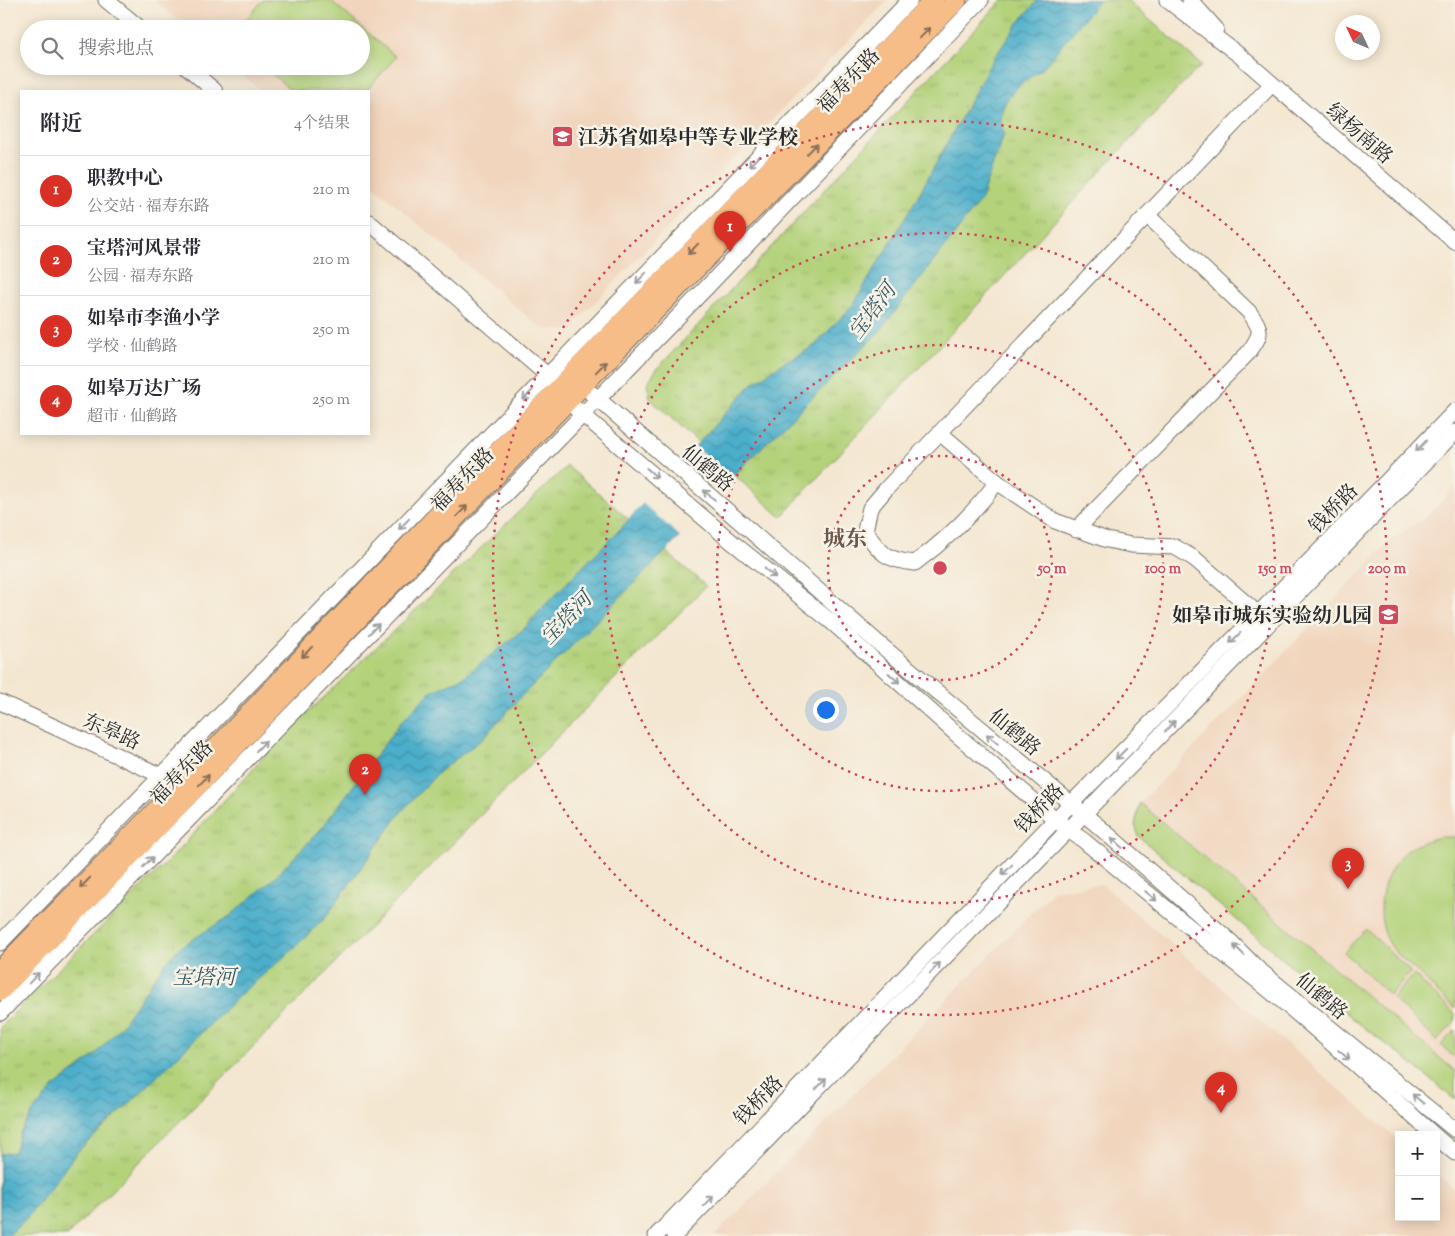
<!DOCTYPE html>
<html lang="zh">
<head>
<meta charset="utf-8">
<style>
	body { margin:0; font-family:"Sorts Mill Goudy","Noto Serif SC",serif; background:#f2f2f3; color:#2b2b33 }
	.controls { position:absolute; right:15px; bottom:15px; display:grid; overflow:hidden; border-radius:0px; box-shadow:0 2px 12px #0003 }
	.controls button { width:45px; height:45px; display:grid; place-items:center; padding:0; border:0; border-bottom:1px solid #e1e1e2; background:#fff; color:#2b2b33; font:25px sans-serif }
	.compass { position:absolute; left:1335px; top:15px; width:45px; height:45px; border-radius:50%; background:#fff; box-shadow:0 2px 12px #0003; rotate:314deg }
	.you { position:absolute; left:825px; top:709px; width:18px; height:18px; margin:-12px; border:4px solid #fff; border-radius:50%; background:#1a73e8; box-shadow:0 0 0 8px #1a73e833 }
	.badge { display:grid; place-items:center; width:32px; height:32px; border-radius:50%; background:#d93025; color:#fff; font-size:16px; font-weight:700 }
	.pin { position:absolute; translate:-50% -41px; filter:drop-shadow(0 1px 2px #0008) }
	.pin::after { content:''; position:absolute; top:26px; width:18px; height:15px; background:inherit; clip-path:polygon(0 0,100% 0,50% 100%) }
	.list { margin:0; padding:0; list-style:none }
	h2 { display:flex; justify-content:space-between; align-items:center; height:65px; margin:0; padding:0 20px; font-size:21px }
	h2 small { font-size:16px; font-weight:400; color:#7c7c81 }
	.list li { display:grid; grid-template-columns:32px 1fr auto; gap:15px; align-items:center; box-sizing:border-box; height:70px; padding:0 20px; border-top:1px solid #e1e1e2 }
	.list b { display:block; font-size:19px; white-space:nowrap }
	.list p { margin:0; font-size:16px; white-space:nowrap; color:#7c7c81 }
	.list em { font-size:16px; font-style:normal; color:#7c7c81 }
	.icon { flex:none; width:28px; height:28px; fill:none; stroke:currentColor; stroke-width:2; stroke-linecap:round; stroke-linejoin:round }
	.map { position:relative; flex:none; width:1455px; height:1236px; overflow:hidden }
	.search { position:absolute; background:#fff; box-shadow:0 2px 12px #0003; left:20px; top:20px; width:350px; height:55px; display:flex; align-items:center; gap:12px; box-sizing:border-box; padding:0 18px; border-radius:28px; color:#7c7c81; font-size:19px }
	.panel { position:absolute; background:#fff; box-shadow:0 2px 12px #0003; left:20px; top:90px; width:350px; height:345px; border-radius:0px }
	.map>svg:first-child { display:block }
	.built { fill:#f1d5bd }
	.grass { fill:#b3d27a; stroke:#6f7e52 }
	.park { fill:url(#park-tufts); stroke:#6f7e52 }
	.water { fill:url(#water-waves); stroke:#3b6c7a }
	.pier { fill:#f4e7d1 }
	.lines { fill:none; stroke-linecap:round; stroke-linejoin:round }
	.minor-casing { stroke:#716d65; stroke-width:17 }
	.major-casing { stroke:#716d65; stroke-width:21 }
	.minor { stroke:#fff; stroke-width:15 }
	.major { stroke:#f7bd88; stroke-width:19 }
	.oneway { stroke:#876d55 }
	.oneway2 { stroke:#a0a0a0 }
	.ring { fill:none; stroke:#d1495b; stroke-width:2.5; stroke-dasharray:2.5 5 }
	.labels { text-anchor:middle; stroke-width:5; stroke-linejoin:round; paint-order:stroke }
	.street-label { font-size:20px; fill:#2b2b2b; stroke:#f7f3e8 }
	.poi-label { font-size:20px; font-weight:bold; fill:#2b2b2b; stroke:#f7f3e8; text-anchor:start }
	.water-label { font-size:21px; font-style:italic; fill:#365963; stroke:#f7f3e8 }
	.quarter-label { font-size:22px; font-weight:bold; fill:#6e584b; stroke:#f7f3e8 }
	.centre { fill:#d1495b; stroke:#f7f3e8; stroke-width:2.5 }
	.ring-label { font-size:15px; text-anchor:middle; font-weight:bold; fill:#d1495b; stroke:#f7f3e8; stroke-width:5; stroke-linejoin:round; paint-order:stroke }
</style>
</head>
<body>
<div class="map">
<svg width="1455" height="1236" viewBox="0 0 1455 1236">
	<defs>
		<pattern id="park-tufts" width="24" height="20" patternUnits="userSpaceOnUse" patternTransform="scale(1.25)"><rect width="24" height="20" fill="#b3d27a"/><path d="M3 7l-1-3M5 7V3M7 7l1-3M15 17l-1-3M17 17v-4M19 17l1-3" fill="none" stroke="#9ab46a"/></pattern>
		<pattern id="water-waves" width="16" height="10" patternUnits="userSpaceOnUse" patternTransform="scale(1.25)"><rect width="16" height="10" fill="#4baeca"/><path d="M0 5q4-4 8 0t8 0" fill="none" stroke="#3f8ea4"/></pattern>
	</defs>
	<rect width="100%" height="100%" fill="#f7f3e8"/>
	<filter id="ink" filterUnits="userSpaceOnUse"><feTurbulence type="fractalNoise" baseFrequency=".02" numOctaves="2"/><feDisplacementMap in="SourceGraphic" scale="10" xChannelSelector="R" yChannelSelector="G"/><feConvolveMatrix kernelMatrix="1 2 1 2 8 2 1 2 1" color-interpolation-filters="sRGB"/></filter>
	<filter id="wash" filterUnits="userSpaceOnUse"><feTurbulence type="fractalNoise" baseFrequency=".0096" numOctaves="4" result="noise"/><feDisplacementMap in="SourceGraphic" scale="20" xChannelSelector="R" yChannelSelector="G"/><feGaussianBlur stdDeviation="1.12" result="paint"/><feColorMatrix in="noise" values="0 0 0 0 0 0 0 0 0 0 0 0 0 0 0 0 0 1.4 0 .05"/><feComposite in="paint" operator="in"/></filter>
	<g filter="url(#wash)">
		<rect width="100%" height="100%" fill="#f4e7d1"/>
		<g class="built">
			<path d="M154 0H888L568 330 542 329 369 182V91H262L232 66H361V29H188Z"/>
			<path d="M1455 487V1071L1140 803 1250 689 1390 541 1427 516Z"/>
			<path d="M1102 884 1399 1141V1217H1436V1173L1455 1189V1236H714L1054 890Z"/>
		</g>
		<g class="grass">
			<path d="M263 0H330L396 57 366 91H292L263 66H361V29H238Z"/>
			<path d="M1140 803 1455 1071V1100L1409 1061 1362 1026 1139 837 1135 825Z"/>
			<path d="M1440 837H1455V1009C1441 996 1427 982 1414 969 1407 963 1400 957 1394 950 1371 921 1380 872 1408 850 1417 843 1429 840 1440 837Z"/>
			<path d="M1366 929 1411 972 1389 995 1344 952Z"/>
			<path d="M1414 975 1455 1014V1022L1437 1041 1392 998Z"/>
			<path d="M1455 1030V1058L1441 1045Z"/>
		</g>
		<g class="park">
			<path d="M1002 0H1127L1202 65 1180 86 781 517 650 399 647 384 656 370Z"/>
			<path d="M567 466 706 586 67 1236H0V1027L176 853 282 737Z"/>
		</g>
		<path class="water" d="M1038 0H1100L1041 70C1018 84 992 105 1004 134L980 201 880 331 742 467 673 544 517 701 481 740 440 771 402 811 325 918 289 953 244 991 128 1105 78 1151 27 1218 8 1236H0V1154L14 1152 21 1131 35 1109 55 1086 94 1056 122 1025 164 964 179 948 230 916 273 879 321 829 401 722 429 693 465 676 525 628 541 609 621 528 751 385 781 364 814 346 853 305 917 198 992 61 1018 23Z"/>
		<path class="pier" d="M694 446 734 480 682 538 641 502Z"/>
	</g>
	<g filter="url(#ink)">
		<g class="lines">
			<defs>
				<g id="minor">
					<path d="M106 0 141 29"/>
					<path d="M1167 0 1239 55 1455 242"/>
					<path d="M1190 0 1216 29"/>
					<path d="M186 66 215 91"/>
					<path d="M369 222 547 375 556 391 582 414 732 542 834 624 955 733 1068 830 1083 840C1139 886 1196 933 1254 978 1316 1027 1374 1082 1434 1135"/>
					<path d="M591 393 746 527 877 642 1097 825 1231 942 1257 968 1455 1130"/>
					<path d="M940 433 997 482 1055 521 1107 540 1131 545 1175 547 1195 559 1258 614"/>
					<path d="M997 482C974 513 946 540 915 563 886 560 881 554 865 531L870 508 887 488 1272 84"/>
					<path d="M1076 530 1249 352C1262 333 1263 331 1249 312L1147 215"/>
					<path d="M0 702 162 776 168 782"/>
					<path d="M0 943 910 0"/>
					<path d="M0 1013 706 288 981 0"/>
					<path d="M1436 1137 1455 1153"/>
					<path d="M656 1236 1056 819 1258 614 1455 411"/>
					<path d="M674 1236 1455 432"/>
				</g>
				<g id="major">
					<path d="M0 970 177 789 556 391 934 0"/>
					<path d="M0 991 582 386 957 0"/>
				</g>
			</defs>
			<use href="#minor" class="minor-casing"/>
			<use href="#major" class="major-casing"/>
			<use href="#minor" class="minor"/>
			<use href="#major" class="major"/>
		</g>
		<defs><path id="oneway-shaft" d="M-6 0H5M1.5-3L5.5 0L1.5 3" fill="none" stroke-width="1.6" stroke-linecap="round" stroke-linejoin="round" transform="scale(1.25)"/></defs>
		<g class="oneway">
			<use href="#oneway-shaft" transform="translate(925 33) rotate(-46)"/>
			<use href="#oneway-shaft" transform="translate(812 149) rotate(-46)"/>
			<use href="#oneway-shaft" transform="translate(693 249) rotate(134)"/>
			<use href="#oneway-shaft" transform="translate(601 367) rotate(-46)"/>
			<use href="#oneway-shaft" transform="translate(462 511) rotate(-46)"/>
			<use href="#oneway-shaft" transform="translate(307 652) rotate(134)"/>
			<use href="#oneway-shaft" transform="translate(204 780) rotate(-46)"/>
			<use href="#oneway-shaft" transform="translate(85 883) rotate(134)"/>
		</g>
		<g class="oneway2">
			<use href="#oneway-shaft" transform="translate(754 161) rotate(134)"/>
			<use href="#oneway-shaft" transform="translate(641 278) rotate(134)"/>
			<use href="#oneway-shaft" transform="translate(528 395) rotate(134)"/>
			<use href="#oneway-shaft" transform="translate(1421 446) rotate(134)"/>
			<use href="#oneway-shaft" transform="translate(652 473) rotate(41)"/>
			<use href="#oneway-shaft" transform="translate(709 495) rotate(-140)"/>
			<use href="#oneway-shaft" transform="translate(404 524) rotate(134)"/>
			<use href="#oneway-shaft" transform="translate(770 573) rotate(39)"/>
			<use href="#oneway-shaft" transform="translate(374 629) rotate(-46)"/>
			<use href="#oneway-shaft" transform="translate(1235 638) rotate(135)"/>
			<use href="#oneway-shaft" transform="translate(894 678) rotate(42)"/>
			<use href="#oneway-shaft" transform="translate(1170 726) rotate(-46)"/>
			<use href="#oneway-shaft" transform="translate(992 739) rotate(-140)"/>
			<use href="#oneway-shaft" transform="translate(261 746) rotate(-46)"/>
			<use href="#oneway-shaft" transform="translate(1121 754) rotate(135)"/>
			<use href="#oneway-shaft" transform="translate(1117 843) rotate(-139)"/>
			<use href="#oneway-shaft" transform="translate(148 862) rotate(-46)"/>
			<use href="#oneway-shaft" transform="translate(1007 870) rotate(134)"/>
			<use href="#oneway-shaft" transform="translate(1151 896) rotate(40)"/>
			<use href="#oneway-shaft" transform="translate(1239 950) rotate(-136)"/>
			<use href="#oneway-shaft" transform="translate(935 968) rotate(-46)"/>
			<use href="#oneway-shaft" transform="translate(34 978) rotate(-46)"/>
			<use href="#oneway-shaft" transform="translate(1344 1055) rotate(40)"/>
			<use href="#oneway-shaft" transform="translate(821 1084) rotate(-46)"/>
			<use href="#oneway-shaft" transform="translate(1418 1099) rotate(-140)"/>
			<use href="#oneway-shaft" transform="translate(708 1201) rotate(-46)"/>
		</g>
	</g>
	<g class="ring">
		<circle cx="940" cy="568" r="112"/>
		<circle cx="940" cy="568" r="223"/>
		<circle cx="940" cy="568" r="335"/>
		<circle cx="940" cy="568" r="447"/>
	</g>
	<defs>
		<symbol id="school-square" viewBox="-11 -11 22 22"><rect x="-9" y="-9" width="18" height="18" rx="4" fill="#d1495b" stroke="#f7f3e8"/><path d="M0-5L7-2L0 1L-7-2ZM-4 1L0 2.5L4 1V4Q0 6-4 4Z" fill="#fff"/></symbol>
	</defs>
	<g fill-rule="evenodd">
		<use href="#school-square" x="550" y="124" width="25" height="25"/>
		<use href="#school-square" x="1376" y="602" width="25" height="25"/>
	</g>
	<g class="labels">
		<g class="street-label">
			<text transform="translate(848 80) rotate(-46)" y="7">福寿东路</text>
			<text transform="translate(1360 133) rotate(41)" y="7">绿杨南路</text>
			<text transform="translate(708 468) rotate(40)" y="7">仙鹤路</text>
			<text transform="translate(462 479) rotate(-46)" y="7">福寿东路</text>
			<text transform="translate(1333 508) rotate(-46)" y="7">钱桥路</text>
			<text transform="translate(112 731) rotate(24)" y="7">东皋路</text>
			<text transform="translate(1015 732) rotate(40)" y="7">仙鹤路</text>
			<text transform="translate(181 772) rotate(-46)" y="7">福寿东路</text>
			<text transform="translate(1039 808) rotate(-46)" y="7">钱桥路</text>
			<text transform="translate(1322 996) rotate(40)" y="7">仙鹤路</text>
			<text transform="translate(758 1100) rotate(-46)" y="7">钱桥路</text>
		</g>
		<g class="poi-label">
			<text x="578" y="144">江苏省如皋中等专业学校</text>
			<text x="1372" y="622" text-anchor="end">如皋市城东实验幼儿园</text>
		</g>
		<g class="water-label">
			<text transform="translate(872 311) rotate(-53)" y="7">宝塔河</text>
			<text transform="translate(566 618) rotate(-46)" y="7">宝塔河</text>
			<text x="204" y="984">宝塔河</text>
		</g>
		<g class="quarter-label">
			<text x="845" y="546">城东</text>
		</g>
	</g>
	<circle cx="940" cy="568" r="8" class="centre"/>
	<g class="ring-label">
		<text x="1052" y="573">50 m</text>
		<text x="1163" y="573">100 m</text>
		<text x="1275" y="573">150 m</text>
		<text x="1387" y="573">200 m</text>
	</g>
</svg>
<div class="controls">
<button>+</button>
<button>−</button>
</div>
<svg class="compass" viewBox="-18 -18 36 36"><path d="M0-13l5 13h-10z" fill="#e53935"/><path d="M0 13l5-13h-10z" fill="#7c7c81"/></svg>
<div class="you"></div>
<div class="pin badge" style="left:730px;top:252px">1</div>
<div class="pin badge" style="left:365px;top:795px">2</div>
<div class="pin badge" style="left:1348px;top:889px">3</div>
<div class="pin badge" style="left:1221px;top:1113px">4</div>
<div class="search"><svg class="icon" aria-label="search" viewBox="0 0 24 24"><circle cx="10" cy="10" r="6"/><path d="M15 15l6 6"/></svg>搜索地点</div>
<section class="panel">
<h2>附近<small>4个结果</small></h2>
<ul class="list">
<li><span class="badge">1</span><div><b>职教中心</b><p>公交站 · 福寿东路</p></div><em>210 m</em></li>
<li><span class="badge">2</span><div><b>宝塔河风景带</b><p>公园 · 福寿东路</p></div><em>210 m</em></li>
<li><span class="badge">3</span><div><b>如皋市李渔小学</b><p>学校 · 仙鹤路</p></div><em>250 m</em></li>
<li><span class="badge">4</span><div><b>如皋万达广场</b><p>超市 · 仙鹤路</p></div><em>250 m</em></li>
</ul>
</section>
</div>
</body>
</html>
